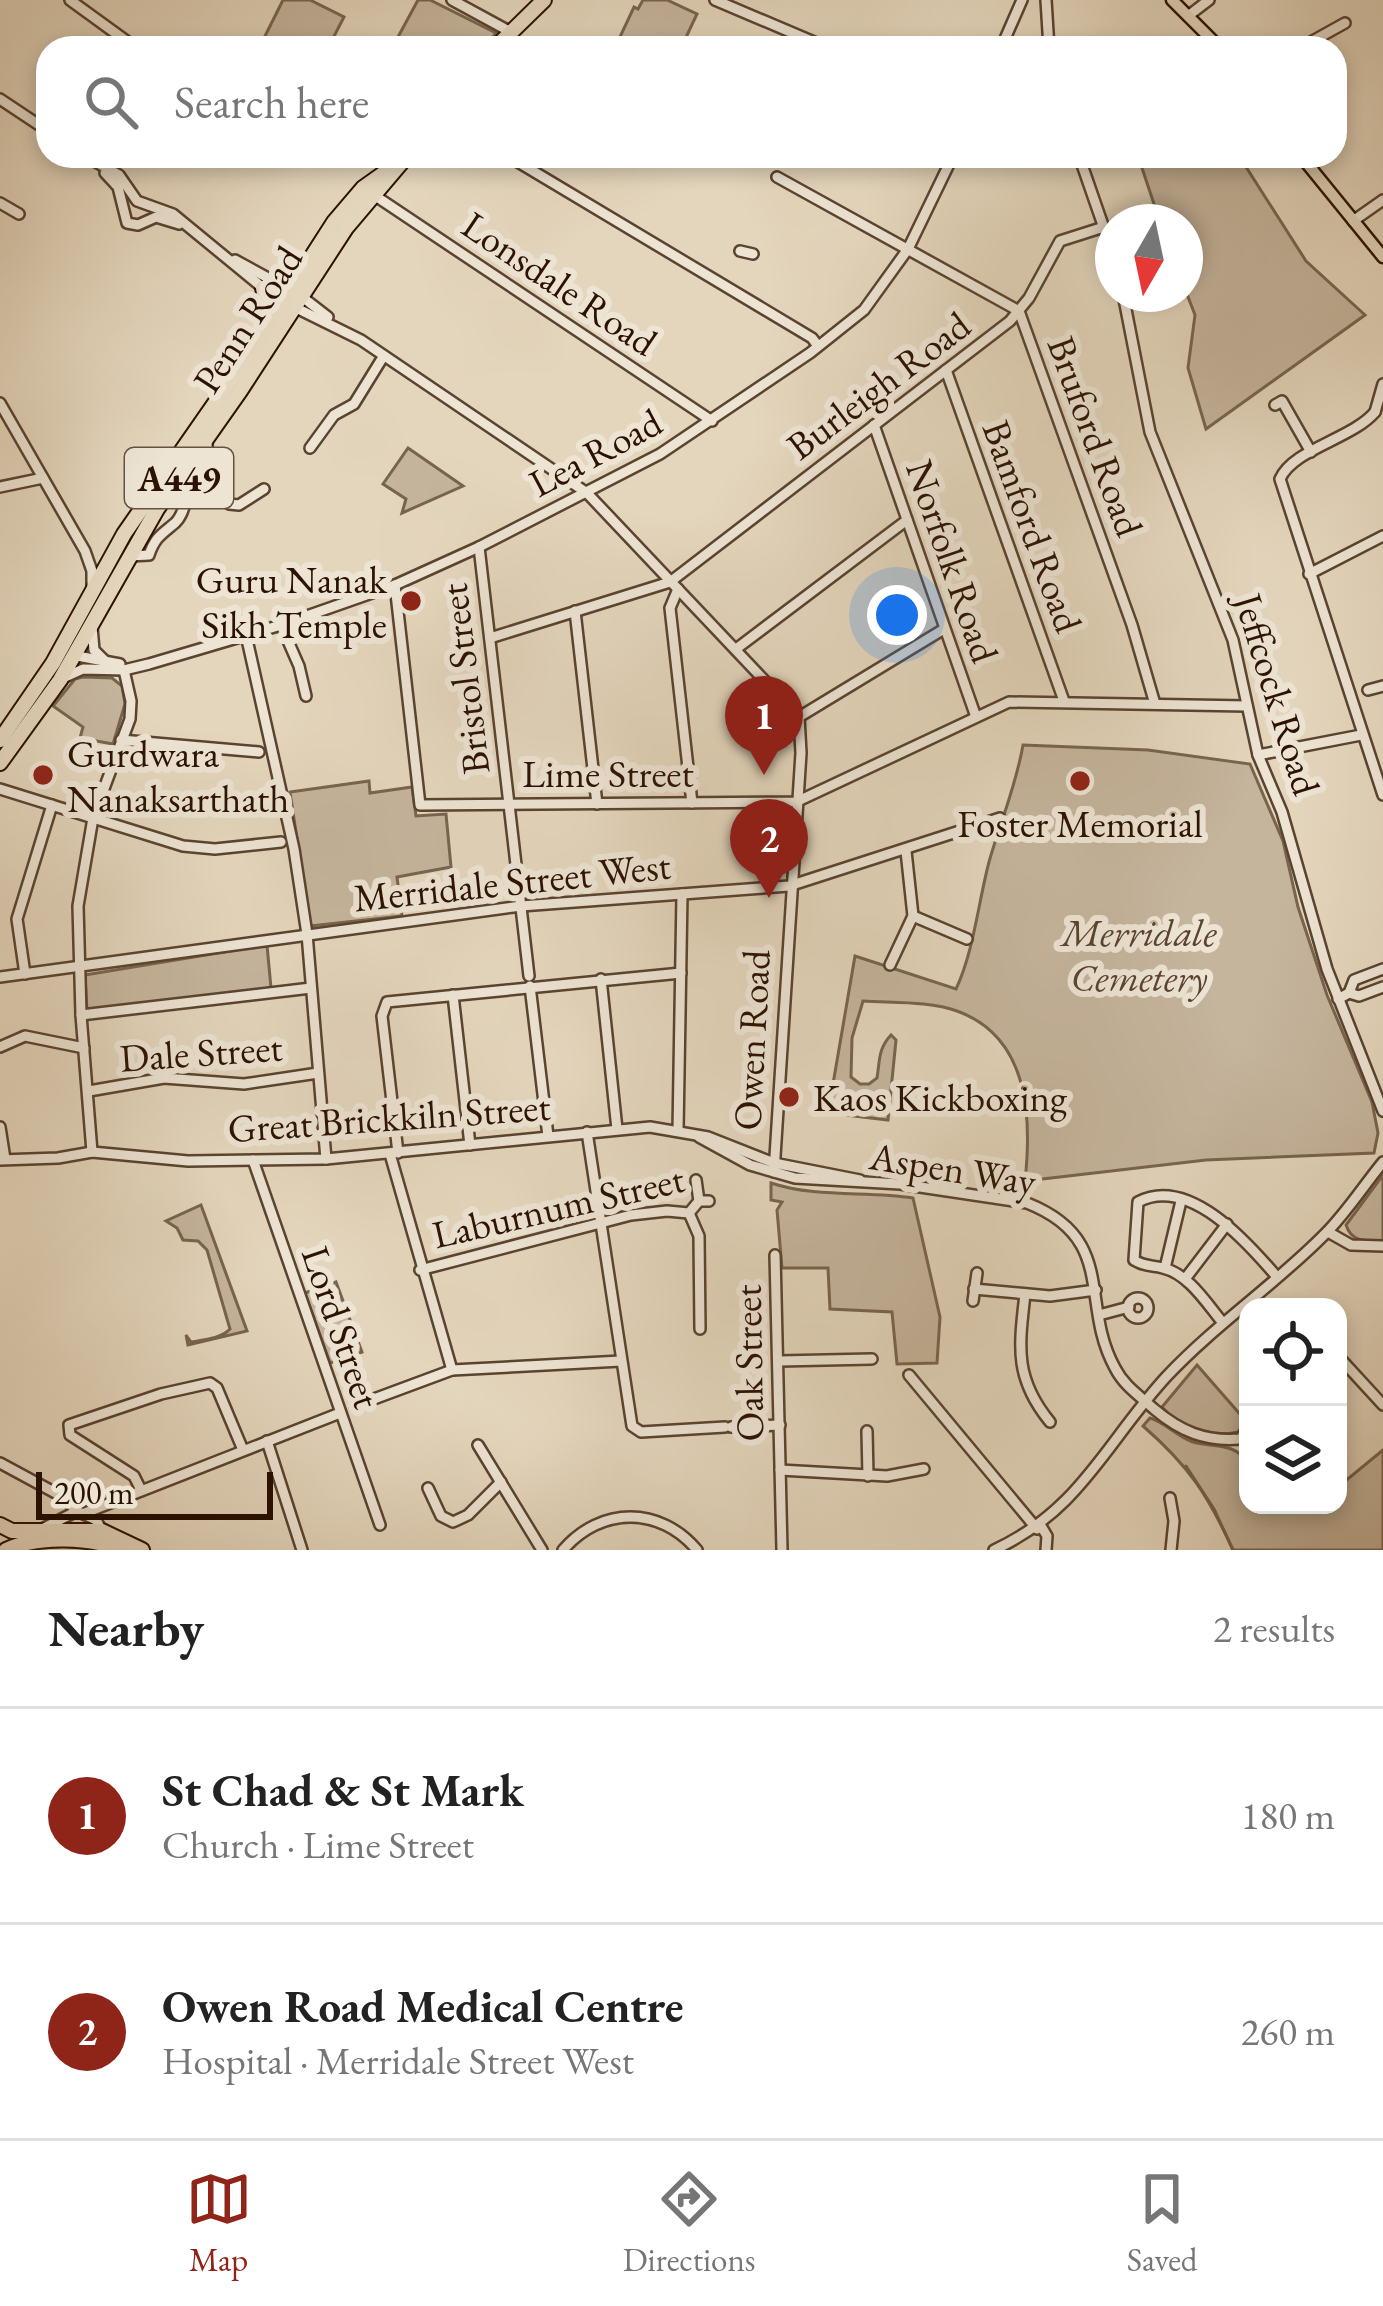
<!DOCTYPE html>
<html lang="en">
<head>
<meta charset="utf-8">
<style>
	body { margin:0; font-family:"EB Garamond",serif; background:#f6f6f6; color:#222 }
	.controls { position:absolute; right:36px; bottom:36px; display:grid; overflow:hidden; border-radius:24px; box-shadow:0 6px 18px #0003 }
	.controls button { width:108px; height:108px; display:grid; place-items:center; padding:0; border:0; border-bottom:3px solid #e0e0e0; background:#fff; color:#222; font:60px sans-serif }
	.compass { position:absolute; left:1095px; top:204px; width:108px; height:108px; border-radius:50%; background:#fff; box-shadow:0 6px 18px #0003; rotate:189deg }
	.scale { position:absolute; left:36px; bottom:30px; width:237px; box-sizing:border-box; padding-left:12px; border:6px solid #2c1200; border-top:0; font-size:33px; line-height:42px; white-space:nowrap; color:#2c1200; -webkit-text-stroke:9px #ede4d4; paint-order:stroke }
	.you { position:absolute; left:897px; top:615px; width:42px; height:42px; margin:-30px; border:9px solid #fff; border-radius:50%; background:#1a73e8; box-shadow:0 0 0 18px #1a73e833 }
	.badge { display:grid; place-items:center; width:78px; height:78px; border-radius:50%; background:#8f2418; color:#fff; font-size:39px; font-weight:700 }
	.pin { position:absolute; translate:-50% -99px; filter:drop-shadow(0 3px 6px #0008) }
	.pin::after { content:''; position:absolute; top:63px; width:42px; height:36px; background:inherit; clip-path:polygon(0 0,100% 0,50% 100%) }
	.list { margin:0; padding:0; list-style:none }
	h2 { display:flex; justify-content:space-between; align-items:center; height:156px; margin:0; padding:0 48px; font-size:51px }
	h2 small { font-size:39px; font-weight:400; color:#767676 }
	.list li { display:grid; grid-template-columns:78px 1fr auto; gap:36px; align-items:center; box-sizing:border-box; height:216px; padding:0 48px; border-top:3px solid #e0e0e0 }
	.list b { display:block; font-size:45px; white-space:nowrap }
	.list p { margin:0; font-size:39px; white-space:nowrap; color:#767676 }
	.list em { font-size:39px; font-style:normal; color:#767676 }
	.icon { flex:none; width:66px; height:66px; fill:none; stroke:currentColor; stroke-width:2; stroke-linecap:round; stroke-linejoin:round }
	.map { position:relative; flex:none; width:1383px; height:1550px; overflow:hidden }
	.search { position:absolute; background:#fff; box-shadow:0 6px 18px #0003; left:36px; right:36px; top:36px; height:132px; display:flex; align-items:center; gap:30px; box-sizing:border-box; padding:0 42px; border-radius:36px; color:#767676; font-size:45px }
	.sheet { height:588px; background:#fff }
	nav { display:flex; justify-content:space-around; align-items:center; box-sizing:border-box; height:168px; border-top:3px solid #e0e0e0; background:#fff; font-size:33px; color:#767676 }
	nav a { display:grid; justify-items:center; gap:6px }
	nav .on { color:#8f2418 }
	.map>svg:first-child { display:block }
	.green { fill:#c5b59d; stroke:#78644e; stroke-width:3 }
	.lines { fill:none; stroke-linecap:round; stroke-linejoin:round }
	.stream { stroke:#755f4b; stroke-width:3 }
	.minor-casing { stroke:#5a432f; stroke-width:14 }
	.major-casing { stroke:#2c1200; stroke-width:15 }
	.highway-casing { stroke:#2c1200; stroke-width:18 }
	.minor { stroke:#ede4d4; stroke-width:9 }
	.major { stroke:#e4d6bd; stroke-width:10 }
	.highway { stroke:#e4d6bd; stroke-width:14 }
	.poi-dot { fill:#8f2418; stroke:#ede4d4; stroke-width:4.5 }
	.labels { text-anchor:middle; stroke-width:12; stroke-linejoin:round; paint-order:stroke }
	.shield { fill:#ede4d4; stroke:#665140; stroke-width:3 }
	.shield-label { font-size:36px; font-weight:bold; fill:#2c1200 }
	.street-label { font-size:39px; fill:#2c1200; stroke:#ede4d4 }
	.poi-label { font-size:39px; fill:#2c1200; stroke:#ede4d4; text-anchor:start }
	.park-label { font-size:39px; font-style:italic; fill:#5a432f; stroke:#ede4d4 }
</style>
</head>
<body>
<div class="map">
<svg width="1383" height="1550" viewBox="0 0 1383 1550">
	<rect width="100%" height="100%" fill="#e4d6bd"/>
	<filter id="stains"><feTurbulence type="fractalNoise" baseFrequency=".00167" numOctaves="4"/><feColorMatrix values="0 0 0 0 .2 0 0 0 0 .09 0 0 0 0 .02 0 0 0 .5 -.17"/></filter>
	<radialGradient id="worn" r=".72"><stop offset=".6" stop-color="#630" stop-opacity="0"/><stop offset="1" stop-color="#630" stop-opacity=".3"/></radialGradient>
	<g class="green">
		<path d="M283 0H310L344 17 328 48H259Z"/>
		<path d="M418 0H430L496 33 484 48H392Z"/>
		<path d="M643 0H667L697 14 681 48H620L623 41 619 39 634 7 638 9Z"/>
		<path d="M1138 156H1239L1306 261 1365 315 1206 429 1188 368 1195 315 1185 289V222H1160Z"/>
		<path d="M408 448 463 486 402 513 406 499 383 484Z"/>
		<path d="M83 677 112 678 122 686 125 704 113 744 80 738 83 727 53 706 75 679Z"/>
		<path d="M1023 745 1148 750 1250 764 1283 841 1298 907 1327 995 1372 1102 1378 1133 1374 1153 1206 1160 1025 1181C1032 1117 1029 1037 957 1011 930 1001 892 1003 863 1001L852 1038 851 1077 860 1084H869L877 1078C880 1060 878 1049 891 1035L896 1040 888 1120 828 1113 855 956 956 989C974 950 978 904 989 862 1000 823 1016 786 1023 745Z"/>
		<path d="M369 781 370 793 412 787 416 816 446 814 451 867 397 877 402 916 310 926 290 792Z"/>
		<path d="M267 945 271 988 87 1011 85 975Z"/>
		<path d="M1383 1175V1241C1366 1241 1352 1243 1346 1225Z"/>
		<path d="M771 1183C816 1198 866 1191 913 1198L940 1317 937 1363 897 1364 892 1312 830 1309 828 1268H782L777 1210 782 1202 771 1200Z"/>
		<path d="M201 1205 247 1331 188 1345 186 1335 191 1342C201 1340 221 1339 230 1329L207 1250 198 1241 183 1240 177 1228 166 1221Z"/>
		<path d="M336 1282 362 1352 330 1363 305 1293Z"/>
		<path d="M1197 1365 1246 1421 1238 1432C1210 1438 1180 1429 1162 1407Z"/>
		<path d="M1150 1418C1165 1422 1177 1437 1193 1442 1215 1448 1231 1442 1248 1461V1505H1338V1487L1383 1450V1550H1233C1208 1495 1189 1466 1143 1426Z"/>
	</g>
	<g class="lines">
		<path class="stream" d="M1186 1466 1214 1509 1233 1550"/>
		<defs>
			<g id="minor">
				<path d="M70 0 136 48"/>
				<path d="M452 0 509 31"/>
				<path d="M715 0 828 48"/>
				<path d="M1046 0 1049 48"/>
				<path d="M1188 16 1209 0"/>
				<path d="M1001 48 1022 0"/>
				<path d="M1300 48 1345 23"/>
				<path d="M0 99 48 131"/>
				<path d="M85 156 119 175 137 201 173 214 274 297 361 340 587 493 799 717 801 753 774 1172"/>
				<path d="M508 156 812 338 818 346"/>
				<path d="M1079 156 1113 254"/>
				<path d="M105 173 118 187 127 223 138 225 156 217 179 224"/>
				<path d="M777 177 1019 311 1132 625 1155 704"/>
				<path d="M374 195 712 421"/>
				<path d="M0 203 19 214"/>
				<path d="M1353 221 1383 200"/>
				<path d="M740 251 753 254"/>
				<path d="M235 260 301 296 328 317"/>
				<path d="M1123 294 1150 432 1233 640 1258 755 1282 812 1327 969 1383 1111"/>
				<path d="M946 370 1064 701"/>
				<path d="M0 403 85 551 92 571V587"/>
				<path d="M1275 405 1282 401 1311 452"/>
				<path d="M1375 412C1352 439 1293 449 1280 479L1383 795"/>
				<path d="M1375 412 1383 384"/>
				<path d="M874 425 976 717"/>
				<path d="M207 442 208 471 229 504 239 505 264 489"/>
				<path d="M310 448 334 415 354 404 383 357"/>
				<path d="M0 487 43 478"/>
				<path d="M479 547 529 976"/>
				<path d="M130 556 149 555C155 537 162 534 175 523 189 510 181 489 208 471"/>
				<path d="M1309 574 1383 536"/>
				<path d="M395 585 420 805 796 802 1009 702 1247 706"/>
				<path d="M678 589 670 608 692 803"/>
				<path d="M575 611 597 804"/>
				<path d="M281 625 299 666 306 696"/>
				<path d="M92 627 94 650 104 660"/>
				<path d="M246 635 294 849 307 934 326 1159"/>
				<path d="M490 638 670 582 1010 321 1029 298 1060 241 1104 227"/>
				<path d="M736 649 907 520"/>
				<path d="M72 655 120 664"/>
				<path d="M61 679 83 669 124 670 149 664 281 625 395 585 479 547 660 454 810 353 864 310 908 249 953 156"/>
				<path d="M1368 690 1383 686"/>
				<path d="M799 717 944 629"/>
				<path d="M121 740 259 752"/>
				<path d="M1258 755 1361 735"/>
				<path d="M0 789 183 846 215 849 281 842"/>
				<path d="M913 916 967 939"/>
				<path d="M890 965 913 916 906 851"/>
				<path d="M25 974 17 919 52 805"/>
				<path d="M0 977 521 906 789 886 1000 818"/>
				<path d="M601 979 617 1129"/>
				<path d="M530 986 548 1136"/>
				<path d="M1349 993 1359 996 1383 987"/>
				<path d="M453 995 470 1145"/>
				<path d="M1338 999 1349 993 1354 980 1383 969"/>
				<path d="M81 1015 311 988"/>
				<path d="M0 1047 25 1036 84 1048"/>
				<path d="M89 1091 164 1078 244 1084 318 1073"/>
				<path d="M0 1127 5 1159"/>
				<path d="M678 1131 682 894"/>
				<path d="M587 1132 632 1426 641 1432 725 1427"/>
				<path d="M699 1137 750 1165 795 1178 900 1184 1027 1203C1118 1239 1079 1303 1115 1368 1124 1386 1140 1396 1154 1409 1180 1431 1205 1442 1240 1439L1248 1429"/>
				<path d="M92 1152 81 1015 78 906 93 818 130 719 131 701 124 670"/>
				<path d="M398 1153 382 1016 387 1002 681 973"/>
				<path d="M390 1154 452 1370"/>
				<path d="M0 1160 58 1158 92 1152 188 1161 326 1159 650 1127 708 1137 774 1163 860 1180"/>
				<path d="M253 1160 380 1525"/>
				<path d="M696 1180 699 1201"/>
				<path d="M689 1213 699 1236 700 1329"/>
				<path d="M1328 1232 1351 1245 1383 1246"/>
				<path d="M775 1255 782 1550"/>
				<path d="M1165 1268 1181 1201"/>
				<path d="M420 1270 631 1215 667 1211 689 1213 699 1201H709"/>
				<path d="M1185 1279 1227 1224"/>
				<path d="M974 1289 1050 1296 1096 1290"/>
				<path d="M1025 1294C1019 1347 1014 1378 1050 1422"/>
				<circle cx="1138" cy="1308" r="10"/>
				<path d="M973 1301 977 1273"/>
				<path d="M1099 1315 1129 1307"/>
				<path d="M1223 1323C1207 1304 1189 1274 1163 1268 1151 1265 1145 1267 1134 1260L1138 1202C1189 1175 1248 1243 1277 1277"/>
				<path d="M1338 1356 1383 1405"/>
				<path d="M779 1361 872 1359"/>
				<path d="M909 1375 1037 1529"/>
				<path d="M355 1406 452 1370 621 1361"/>
				<path d="M731 1427 780 1425"/>
				<path d="M867 1431 868 1476"/>
				<path d="M267 1441 302 1550"/>
				<path d="M478 1445 542 1550"/>
				<path d="M0 1463 63 1497 77 1511"/>
				<path d="M780 1470 887 1476 924 1469"/>
				<path d="M428 1488 441 1516 453 1522 468 1515 501 1482"/>
				<path d="M141 1490 134 1476 70 1435 69 1425 161 1394 210 1383 217 1388 243 1450"/>
				<path d="M1170 1498 1174 1521 1171 1550"/>
				<path d="M85 1513 340 1413"/>
				<path d="M1041 1526 1047 1536 1046 1550"/>
				<path d="M44 1528 77 1511 96 1520 102 1531"/>
				<path d="M563 1550C601 1506 660 1506 697 1550"/>
				<path d="M994 1550C1081 1510 1106 1442 1167 1376 1216 1324 1276 1284 1325 1234 1347 1212 1364 1185 1383 1162"/>
			</g>
			<g id="major">
				<path d="M1172 0 1220 48"/>
				<path d="M1301 156 1383 257"/>
			</g>
			<g id="highway">
				<path d="M495 48 544 0"/>
				<path d="M263 288 267 307 264 323"/>
				<path d="M0 740 53 663 124 534 252 350 334 222 363 188 394 166"/>
				<path d="M0 763 60 680 157 509 240 391 346 228 407 156"/>
				<path d="M0 1525 12 1531H102L142 1550"/>
				<path d="M6 1550C38 1535 90 1537 123 1550"/>
			</g>
		</defs>
		<use href="#minor" class="minor-casing"/>
		<use href="#major" class="major-casing"/>
		<use href="#highway" class="highway-casing"/>
		<use href="#minor" class="minor"/>
		<use href="#major" class="major"/>
		<use href="#highway" class="highway"/>
	</g>
	<g class="poi-dot">
		<circle cx="411" cy="601" r="12"/>
		<circle cx="43" cy="775" r="12"/>
		<circle cx="1080" cy="781" r="12"/>
		<circle cx="789" cy="1097" r="12"/>
	</g>
	<g class="labels">
		<rect class="shield" x="125" y="448" width="108" height="60" rx="9"/>
		<g class="shield-label">
			<text x="179" y="491">A449</text>
		</g>
		<g class="street-label">
			<text transform="translate(560 283) rotate(34)" y="14">Lonsdale Road</text>
			<text transform="translate(247 319) rotate(-57)" y="14">Penn Road</text>
			<text transform="translate(878 385) rotate(-37)" y="14">Burleigh Road</text>
			<text transform="translate(1096 436) rotate(70)" y="14">Bruford Road</text>
			<text transform="translate(595 452) rotate(-28)" y="14">Lea Road</text>
			<text transform="translate(1033 526) rotate(70)" y="14">Bamford Road</text>
			<text transform="translate(953 561) rotate(71)" y="14">Norfolk Road</text>
			<text transform="translate(464 679) rotate(-97)" y="14">Bristol Street</text>
			<text transform="translate(1278 694) rotate(73)" y="14">Jeffcock Road</text>
			<text x="608" y="787">Lime Street</text>
			<text transform="translate(512 881) rotate(-6)" y="14">Merridale Street West</text>
			<text transform="translate(751 1040) rotate(-87)" y="14">Owen Road</text>
			<text transform="translate(201 1052) rotate(-4)" y="14">Dale Street</text>
			<text transform="translate(389 1117) rotate(-4)" y="14">Great Brickkiln Street</text>
			<text transform="translate(953 1168) rotate(9)" y="14">Aspen Way</text>
			<text transform="translate(558 1206) rotate(-13)" y="14">Laburnum Street</text>
			<text transform="translate(342 1327) rotate(71)" y="14">Lord Street</text>
			<text transform="translate(748 1363) rotate(-91)" y="14">Oak Street</text>
		</g>
		<g class="poi-label">
			<text x="387" y="593" text-anchor="end">Guru Nanak<tspan x="387" dy="45">Sikh Temple</tspan></text>
			<text x="67" y="767">Gurdwara<tspan x="67" dy="45">Nanaksarthath</tspan></text>
			<text x="1080" y="837" text-anchor="middle">Foster Memorial</text>
			<text x="813" y="1111">Kaos Kickboxing</text>
		</g>
		<g class="park-label">
			<text x="1139" y="946">Merridale<tspan x="1139" dy="45">Cemetery</tspan></text>
		</g>
	</g>
	<rect width="100%" height="100%" filter="url(#stains)"/>
	<rect width="100%" height="100%" fill="url(#worn)"/>
</svg>
<div class="controls">
<button><svg class="icon" aria-label="locate" viewBox="0 0 24 24"><circle cx="12" cy="12" r="6"/><path d="M12 2v4M12 18v4M2 12h4M18 12h4"/></svg></button>
<button><svg class="icon" aria-label="layers" viewBox="0 0 24 24"><path d="M12 4l9 5-9 5-9-5zM3 14l9 5 9-5"/></svg></button>
</div>
<svg class="compass" viewBox="-18 -18 36 36"><path d="M0-13l5 13h-10z" fill="#e53935"/><path d="M0 13l5-13h-10z" fill="#767676"/></svg>
<div class="scale">200 m</div>
<div class="you"></div>
<div class="pin badge" style="left:764px;top:775px">1</div>
<div class="pin badge" style="left:769px;top:898px">2</div>
<div class="search"><svg class="icon" aria-label="search" viewBox="0 0 24 24"><circle cx="10" cy="10" r="6"/><path d="M15 15l6 6"/></svg>Search here</div>
</div>
<section class="sheet">
<h2>Nearby<small>2 results</small></h2>
<ul class="list">
<li><span class="badge">1</span><div><b>St Chad &amp; St Mark</b><p>Church · Lime Street</p></div><em>180 m</em></li>
<li><span class="badge">2</span><div><b>Owen Road Medical Centre</b><p>Hospital · Merridale Street West</p></div><em>260 m</em></li>
</ul>
</section>
<nav>
<a class="on"><svg class="icon" aria-label="map" viewBox="0 0 24 24"><path d="M3 6l6-2 6 2 6-2v14l-6 2-6-2-6 2zM9 4v14M15 6v14"/></svg>Map</a>
<a><svg class="icon" aria-label="directions" viewBox="0 0 24 24"><path d="M12 3l9 9-9 9-9-9zM9 14v-3h6M13 9l2 2-2 2"/></svg>Directions</a>
<a><svg class="icon" aria-label="saved" viewBox="0 0 24 24"><path d="M7 4h10v16l-5-4-5 4z"/></svg>Saved</a>
</nav>
</body>
</html>
